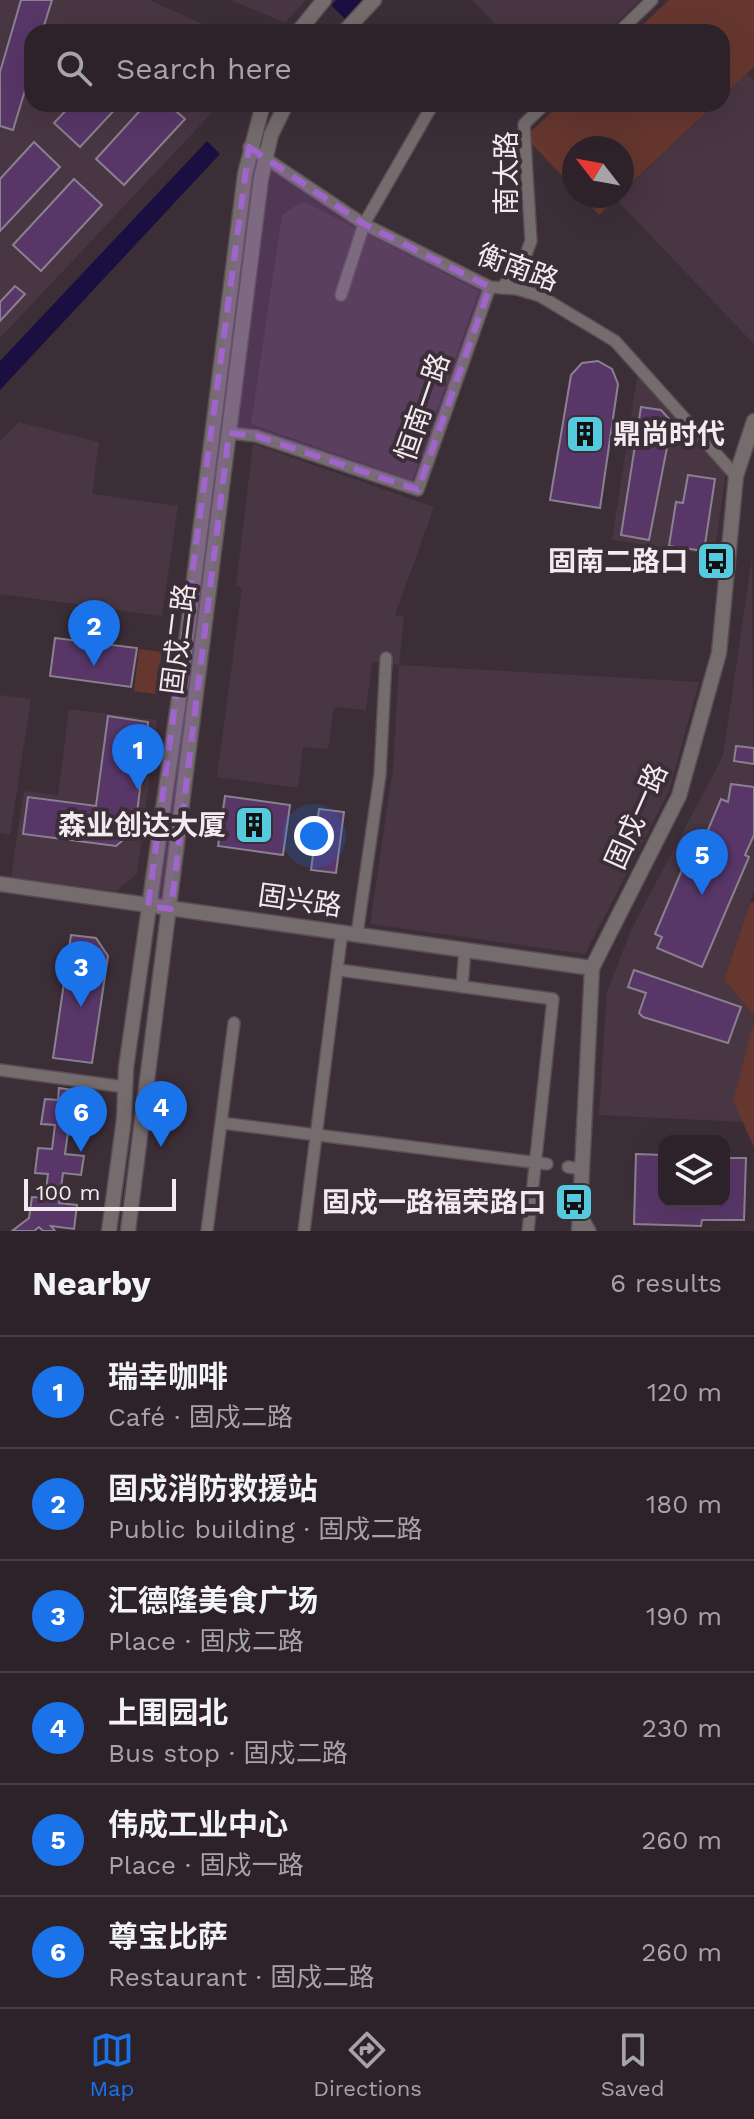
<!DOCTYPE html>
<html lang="en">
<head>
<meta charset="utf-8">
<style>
	body { margin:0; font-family:"Work Sans","Noto Sans SC",sans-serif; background:#392f35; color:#f1f3f6 }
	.controls { position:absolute; right:24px; bottom:24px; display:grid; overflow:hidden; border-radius:16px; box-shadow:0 8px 32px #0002 }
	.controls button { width:72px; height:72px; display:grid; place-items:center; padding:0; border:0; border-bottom:2px solid #483f46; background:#2d2229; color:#f1f3f6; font:40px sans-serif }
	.compass { position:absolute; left:562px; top:136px; width:72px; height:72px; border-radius:50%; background:#2d2229; box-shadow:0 8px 32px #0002; rotate:301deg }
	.scale { position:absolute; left:24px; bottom:20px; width:152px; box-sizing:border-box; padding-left:8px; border:4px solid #f3eaef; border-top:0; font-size:22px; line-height:28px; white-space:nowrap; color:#f3eaef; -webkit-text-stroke:6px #3c2e37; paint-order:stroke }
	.you { position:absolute; left:314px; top:836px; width:28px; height:28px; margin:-20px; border:6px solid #fff; border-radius:50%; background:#1a73e8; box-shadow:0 0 0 12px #1a73e833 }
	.badge { display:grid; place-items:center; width:52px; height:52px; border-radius:50%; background:#1a73e8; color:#fff; font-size:26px; font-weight:700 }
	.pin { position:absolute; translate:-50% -66px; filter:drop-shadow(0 2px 4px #0008) }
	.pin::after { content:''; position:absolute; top:42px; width:28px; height:24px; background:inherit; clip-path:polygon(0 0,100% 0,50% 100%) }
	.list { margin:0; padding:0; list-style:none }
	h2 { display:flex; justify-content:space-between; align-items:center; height:104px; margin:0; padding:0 32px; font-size:34px }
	h2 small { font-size:26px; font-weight:400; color:#a7a4a8 }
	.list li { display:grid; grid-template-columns:52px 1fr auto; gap:24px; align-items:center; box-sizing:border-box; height:112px; padding:0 32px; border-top:2px solid #483f46 }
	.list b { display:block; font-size:30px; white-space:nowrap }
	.list p { margin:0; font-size:26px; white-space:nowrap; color:#a7a4a8 }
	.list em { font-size:26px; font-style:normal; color:#a7a4a8 }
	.icon { flex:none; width:44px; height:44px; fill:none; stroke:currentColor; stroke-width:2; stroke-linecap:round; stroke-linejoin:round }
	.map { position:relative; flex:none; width:754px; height:1231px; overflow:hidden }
	.search { position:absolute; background:#2d2229; box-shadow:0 8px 32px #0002; left:24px; right:24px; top:24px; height:88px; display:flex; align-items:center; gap:20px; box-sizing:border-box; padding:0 28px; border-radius:24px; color:#a7a4a8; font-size:30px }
	.sheet { height:776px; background:#2d2229 }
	nav { display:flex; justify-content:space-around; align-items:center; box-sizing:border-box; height:112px; border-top:2px solid #483f46; background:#2d2229; font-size:22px; color:#a7a4a8 }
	nav a { display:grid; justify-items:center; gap:4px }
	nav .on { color:#1a73e8 }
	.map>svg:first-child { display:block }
	.built { fill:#493643 }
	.green { fill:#66372f }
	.water { fill:#1b0f41 }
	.building { fill:#583768; stroke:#8a8190; stroke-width:2 }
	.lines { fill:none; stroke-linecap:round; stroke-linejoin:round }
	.minor-casing { stroke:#594c54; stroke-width:14 }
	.tertiary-casing { stroke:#594c54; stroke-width:17 }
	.minor { stroke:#756c6e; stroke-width:11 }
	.tertiary { stroke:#756c6e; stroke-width:14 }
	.marked { fill:#9f65cd; fill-opacity:0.2; stroke:#9f65cd; stroke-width:6; stroke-dasharray:16 10; stroke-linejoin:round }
	.labels { text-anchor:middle; stroke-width:8; stroke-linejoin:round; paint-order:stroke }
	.street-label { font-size:28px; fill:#f3eaef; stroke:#3c2e37 }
	.poi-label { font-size:28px; font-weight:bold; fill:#f3eaef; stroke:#3c2e37; text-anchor:end }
</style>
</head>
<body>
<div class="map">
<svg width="754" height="1231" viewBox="0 0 754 1231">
	<rect width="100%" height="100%" fill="#3c2e37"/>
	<g class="built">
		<path d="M0 0H149L221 32H32V104H220L0 338Z"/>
		<path d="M231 0H306L285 23Z"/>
		<path d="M472 0H640L607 32H503Z"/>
		<path d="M747 74 754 80V344L616 199 715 104H722V97Z"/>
		<path d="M303 201 479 291 412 480 251 424 282 215Z"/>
		<path d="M638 370 726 472 714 555 612 540Z"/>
		<path d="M19 422 99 442 92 494 178 506 162 616 0 594V441Z"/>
		<path d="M253 444 434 507 395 615 404 617 399 665 699 682 669 791 585 954 370 924 393 769 399 665 372 662 366 710 334 707 328 749 303 747 298 788 217 777 242 588 236 586Z"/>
		<path d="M752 557 754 890 724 980 754 1015 743 1122 599 1115 607 992 631 930 723 756Z"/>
		<path d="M0 695 31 699 10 835 0 833Z"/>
		<path d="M69 709 157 720 137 874 116 891 11 877 24 791 58 795Z"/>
	</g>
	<g class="green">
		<path d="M669 0H754V67L722 97V32H635Z"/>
		<path d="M560 104H715L622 192V148H574V188L525 137Z"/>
		<path d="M581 196H618L599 215Z"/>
		<path d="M139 649 162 652 156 694 134 691Z"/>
		<path d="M754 902V1015L724 980 750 903Z"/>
		<path d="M754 1022V1147L733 1101Z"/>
	</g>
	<g class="water">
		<path d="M336 0H362L345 19 331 5Z"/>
		<path d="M207 141 220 154 0 390V361Z"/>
	</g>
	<g class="building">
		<path d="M21 0H52L42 32H32V67L13 130 0 126V72Z"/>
		<path d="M72 104H120L80 147 54 123Z"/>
		<path d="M146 104H168L185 119 124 185 96 159Z"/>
		<path d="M34 142 60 167 0 231V179Z"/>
		<path d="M74 179 102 205 41 271 13 245Z"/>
		<path d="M15 286 25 294 0 321V302Z"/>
		<path d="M598 361 612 369 618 384 600 508 550 500 571 375 582 363Z"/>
		<path d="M641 407 661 410 672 422 649 540 621 535Z"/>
		<path d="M688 475 715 479 704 551 669 546 676 502 683 503Z"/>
		<path d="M55 638 137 648 131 687 50 676Z"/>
		<path d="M108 716 148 722 135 830 116 846 23 834 28 797 96 806Z"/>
		<path d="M736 746 754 748V764L734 761Z"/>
		<path d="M731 784 754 787V835L745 855 749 857 702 967 657 948 662 937 655 934 692 846 700 849 721 799 728 802Z"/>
		<path d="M225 796 290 805 283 855 218 846Z"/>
		<path d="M319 809 344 812 336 873 311 870Z"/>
		<path d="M71 935 96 938 108 956 92 1063 53 1058Z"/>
		<path d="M634 970 741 1007 728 1043 643 1017 639 1013 646 993 628 987Z"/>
		<path d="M59 1088 74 1090 72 1105 90 1107 87 1127 69 1124 65 1154 84 1156 81 1175 63 1173 59 1203 77 1205 74 1229 51 1226 55 1231H43L39 1227 34 1231H12L29 1218 32 1197 45 1198 48 1174 35 1173 38 1148 52 1149 55 1125 41 1124 45 1099 58 1100Z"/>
		<path d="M636 1154 664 1155V1201H724V1158H746L744 1220H702L701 1226 634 1224Z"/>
	</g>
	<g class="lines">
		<defs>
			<g id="minor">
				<path d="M619 32 652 0"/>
				<path d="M249 147 364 224 490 287 517 289 540 296 615 341 736 476"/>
				<path d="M502 288 525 257 531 241 524 124 545 104"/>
				<path d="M341 295 364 224 433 104"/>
				<path d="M229 433 256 436 418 490 490 287"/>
				<path d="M357 934 380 775 386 658"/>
				<path d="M339 970 553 999 528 1231"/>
				<path d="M462 987 465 949"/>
				<path d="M0 1070 125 1087"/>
				<path d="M222 1123 547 1164"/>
				<path d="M568 1167 582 1169"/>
				<path d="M580 1213 590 1231"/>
				<path d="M207 1231 234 1023"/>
				<path d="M304 1231 342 931"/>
			</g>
			<g id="tertiary">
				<path d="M298 32 324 0"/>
				<path d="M344 32 374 0"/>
				<path d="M0 884 592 968"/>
				<path d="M109 1231 124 1119 126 1068 180 691 245 174 263 104"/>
				<path d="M128 1231 261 178 271 135 286 104"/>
				<path d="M579 1231 592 968 679 796 719 653 736 476 754 421"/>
			</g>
		</defs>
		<use href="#minor" class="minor-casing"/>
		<use href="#tertiary" class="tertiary-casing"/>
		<use href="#minor" class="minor"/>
		<use href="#tertiary" class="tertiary"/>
	</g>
	<path class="marked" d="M249 147 364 224 490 287 418 490 256 436 229 433 171 909 148 906Z"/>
	<defs>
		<symbol id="building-square" viewBox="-11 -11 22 22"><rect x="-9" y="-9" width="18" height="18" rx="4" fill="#55cadf" stroke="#3c2e37"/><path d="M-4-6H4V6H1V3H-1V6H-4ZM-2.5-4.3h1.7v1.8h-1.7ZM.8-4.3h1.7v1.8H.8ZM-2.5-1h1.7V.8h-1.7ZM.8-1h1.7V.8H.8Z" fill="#111"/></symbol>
		<symbol id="bus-square" viewBox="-11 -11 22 22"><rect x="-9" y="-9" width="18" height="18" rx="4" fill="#55cadf" stroke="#3c2e37"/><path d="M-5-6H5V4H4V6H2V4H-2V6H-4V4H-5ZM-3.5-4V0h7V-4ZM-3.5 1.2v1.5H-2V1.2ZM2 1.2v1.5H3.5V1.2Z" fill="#111"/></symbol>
	</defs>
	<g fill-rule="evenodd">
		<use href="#building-square" x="563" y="412" width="44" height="44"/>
		<use href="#bus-square" x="694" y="539" width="44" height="44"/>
		<use href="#building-square" x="232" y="803" width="44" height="44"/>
		<use href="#bus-square" x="552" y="1180" width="44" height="44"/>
	</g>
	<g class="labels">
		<g class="street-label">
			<text transform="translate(506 173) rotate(-90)" y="10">南太路</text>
			<text transform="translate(518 267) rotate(20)" y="10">衡南路</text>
			<text transform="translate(422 407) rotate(-71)" y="10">恒南一路</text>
			<text transform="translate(178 639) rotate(-83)" y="10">固戍二路</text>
			<text transform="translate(636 816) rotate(-66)" y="10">固戍一路</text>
			<text transform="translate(300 900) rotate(8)" y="10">固兴路</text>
		</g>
		<g class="poi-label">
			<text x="613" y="444" text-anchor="start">鼎尚时代</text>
			<text x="688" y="571">固南二路口</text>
			<text x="226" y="835">森业创达大厦</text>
			<text x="546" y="1212">固戍一路福荣路口</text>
		</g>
	</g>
</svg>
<div class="controls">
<button><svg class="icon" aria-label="layers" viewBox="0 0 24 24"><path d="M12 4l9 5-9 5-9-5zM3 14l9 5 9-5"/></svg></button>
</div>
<svg class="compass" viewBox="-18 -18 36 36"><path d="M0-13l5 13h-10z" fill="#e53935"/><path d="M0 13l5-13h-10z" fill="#a7a4a8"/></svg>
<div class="scale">100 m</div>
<div class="you"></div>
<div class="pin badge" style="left:138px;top:790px">1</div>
<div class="pin badge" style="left:94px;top:666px">2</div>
<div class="pin badge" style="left:81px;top:1007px">3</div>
<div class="pin badge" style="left:161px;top:1147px">4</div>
<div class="pin badge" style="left:702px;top:895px">5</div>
<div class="pin badge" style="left:81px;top:1152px">6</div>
<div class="search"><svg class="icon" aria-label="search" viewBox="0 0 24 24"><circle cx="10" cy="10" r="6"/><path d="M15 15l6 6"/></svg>Search here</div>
</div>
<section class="sheet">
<h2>Nearby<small>6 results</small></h2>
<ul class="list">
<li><span class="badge">1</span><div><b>瑞幸咖啡</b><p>Café · 固戍二路</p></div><em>120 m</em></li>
<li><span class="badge">2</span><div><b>固戍消防救援站</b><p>Public building · 固戍二路</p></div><em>180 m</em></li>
<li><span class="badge">3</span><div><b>汇德隆美食广场</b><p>Place · 固戍二路</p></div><em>190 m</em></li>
<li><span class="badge">4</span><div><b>上围园北</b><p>Bus stop · 固戍二路</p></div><em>230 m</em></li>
<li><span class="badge">5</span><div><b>伟成工业中心</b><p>Place · 固戍一路</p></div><em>260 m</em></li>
<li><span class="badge">6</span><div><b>尊宝比萨</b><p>Restaurant · 固戍二路</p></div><em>260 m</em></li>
</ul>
</section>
<nav>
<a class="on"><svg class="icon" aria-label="map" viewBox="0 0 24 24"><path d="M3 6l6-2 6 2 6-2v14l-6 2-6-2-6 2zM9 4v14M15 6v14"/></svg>Map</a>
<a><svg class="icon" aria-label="directions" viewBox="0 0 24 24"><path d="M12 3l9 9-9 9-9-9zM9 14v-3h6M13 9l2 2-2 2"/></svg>Directions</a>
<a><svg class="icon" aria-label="saved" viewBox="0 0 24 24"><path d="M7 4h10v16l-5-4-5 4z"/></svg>Saved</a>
</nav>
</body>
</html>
